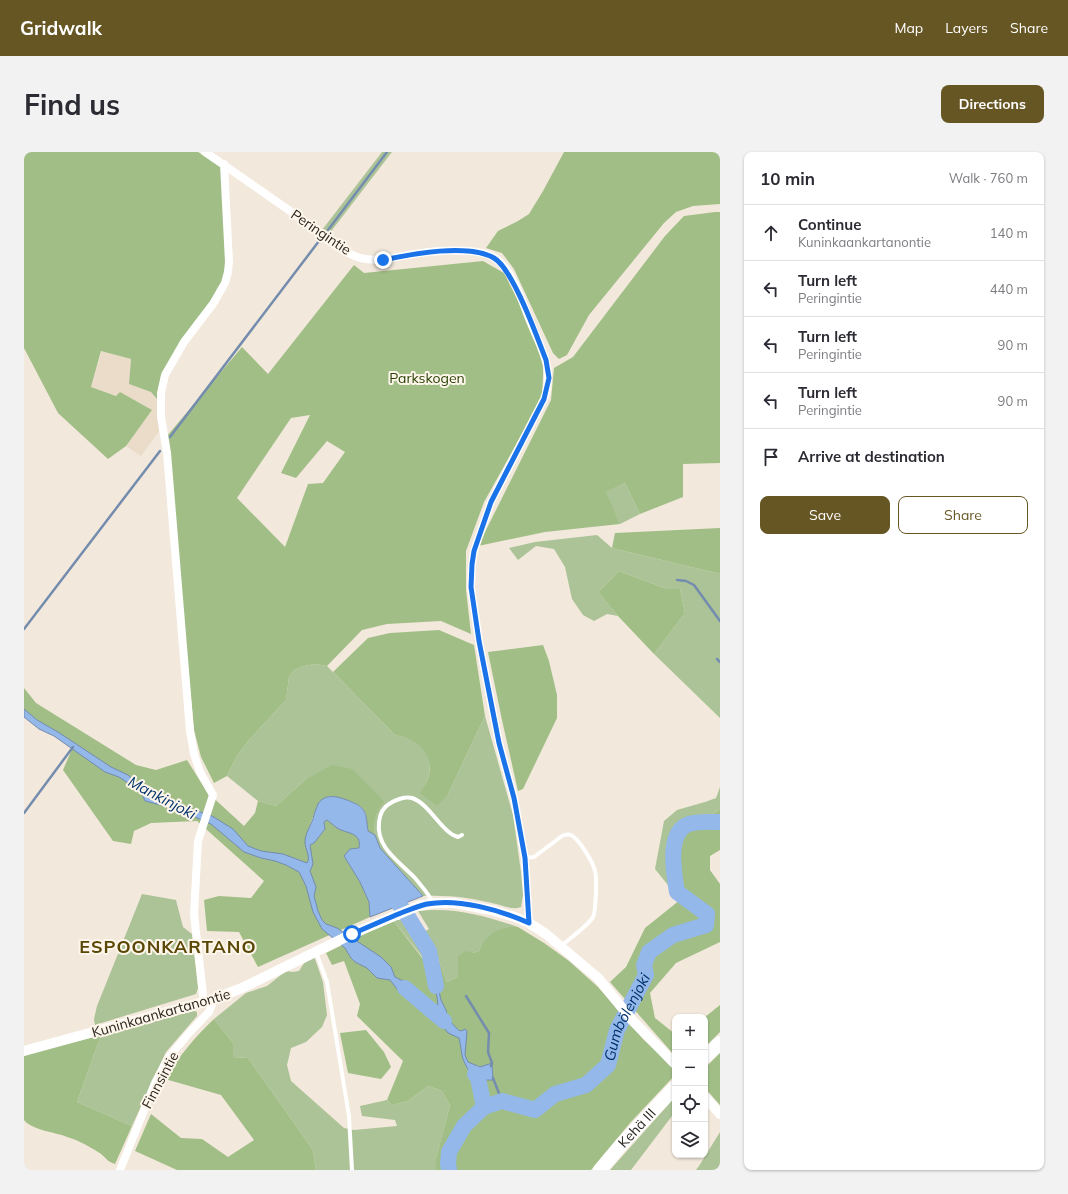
<!DOCTYPE html>
<html lang="en">
<head>
<meta charset="utf-8">
<style>
	body { margin:0; font-family:Mulish,sans-serif; background:#f2f2f3; color:#2b2b33 }
	.controls { position:absolute; right:12px; bottom:12px; display:grid; overflow:hidden; border-radius:8px; box-shadow:0 1px 3px #0004 }
	.controls button { width:36px; height:36px; display:grid; place-items:center; padding:0; border:0; border-bottom:1px solid #e1e1e2; background:#fff; color:#2b2b33; font:20px sans-serif }
	.stop { position:absolute; width:12px; height:12px; margin:-9px; border:3px solid #1a73e8; border-radius:50%; background:#fff }
	.stop.end { background:#1a73e8; border-color:#fff; box-shadow:0 1px 4px #0008 }
	.list { margin:0; padding:0; list-style:none }
	h2 { display:flex; justify-content:space-between; align-items:center; height:52px; margin:0; padding:0 16px; font-size:17px }
	h2 small { font-size:13px; font-weight:400; color:#7c7c81 }
	.list li { display:grid; grid-template-columns:26px 1fr auto; gap:12px; align-items:center; box-sizing:border-box; height:56px; padding:0 16px; border-top:1px solid #e1e1e2 }
	.list b { display:block; font-size:15px; white-space:nowrap }
	.list p { margin:0; font-size:13px; white-space:nowrap; color:#7c7c81 }
	.list em { font-size:13px; font-style:normal; color:#7c7c81 }
	.actions { display:flex; gap:8px; padding:12px 16px }
	.actions a { flex:1; padding:9px 0; border:1px solid #665623; border-radius:8px; text-align:center; font-size:14px; color:#665623 }
	.actions .main { background:#665623; color:#fff }
	.icon { flex:none; width:22px; height:22px; fill:none; stroke:currentColor; stroke-width:2; stroke-linecap:round; stroke-linejoin:round }
	.map { position:relative; flex:none; width:696px; height:1018px; overflow:hidden; border-radius:8px }
	header { display:flex; align-items:center; gap:24px; box-sizing:border-box; height:56px; padding:0 20px; background:#665623; color:#fff }
	header strong { font-size:19px }
	nav { display:flex; gap:22px; margin-inline-start:auto; font-size:14px }
	.intro { display:flex; align-items:center; justify-content:space-between; box-sizing:border-box; height:96px; padding:0 24px }
	h1 { margin:0; font-size:28px }
	.button { padding:10px 18px; border-radius:8px; background:#665623; color:#fff; font-size:14px; font-weight:700 }
	main { display:flex; gap:24px; padding:0 24px }
	aside { flex:1; background:#fff; border-radius:8px; box-shadow:0 1px 3px #0004 }
	.map>svg:first-child { display:block }
	.built { fill:#eadcc9 }
	.green { fill:#acc397 }
	.forest { fill:#a1be87; fill-rule:evenodd }
	.water { fill:#93b8e9; stroke:#748cad }
	.lines { fill:none; stroke-linecap:round; stroke-linejoin:round }
	.stream { stroke:#748cad; stroke-width:2.5 }
	.river { stroke:#93b8e9; stroke-width:16 }
	.service { stroke:#fff; stroke-width:4 }
	.minor { stroke:#fff; stroke-width:8 }
	.tertiary { stroke:#fff; stroke-width:10 }
	.trunk { stroke:#fff; stroke-width:14 }
	.route { stroke:#1a73e8; stroke-width:5 }
	.labels { text-anchor:middle; stroke-width:4; stroke-linejoin:round; paint-order:stroke }
	.street-label { font-size:14px; fill:#2a2621; stroke:#fef6eb }
	.park-label { font-size:14px; fill:#294204; stroke:#fef6eb }
	.water-label { font-size:15px; font-style:italic; fill:#01326c; stroke:#fef6eb }
	.district-label { font-size:18px; font-weight:bold; letter-spacing:1px; fill:#594705; stroke:#fef6eb }
</style>
</head>
<body>
<header>
<strong>Gridwalk</strong>
<nav><a>Map</a><a>Layers</a><a>Share</a></nav>
</header>
<div class="intro"><h1>Find us</h1><a class="button">Directions</a></div>
<main>
<div class="map">
<svg width="696" height="1018" viewBox="0 0 696 1018">
	<rect width="100%" height="100%" fill="#f2e8db"/>
	<path class="built" d="M78 199 107 207 105 232 127 240 133 247 136 278 117 304 102 294 127 258 96 240 93 244 67 235Z"/>
	<g class="green">
		<path d="M358 0H368L305 82 298 78Z"/>
		<path d="M601 331 616 362 596 372 581 340Z"/>
		<path d="M573 383 588 396 696 422V566L630 502 661 461 656 437H643L595 419 574 440 594 464 583 462 570 469 559 463 548 447 541 415 530 397 512 394 494 408 485 396 511 390Z"/>
		<path d="M291 512 303 514 371 583C399 587 414 607 401 634L424 642 461 564 489 663 497 720 499 743 497 755C490 758 483 755 476 753 448 746 428 743 399 744L356 696 351 683 350 668 354 658 361 650 348 639 281 628 252 654 234 649 203 624 213 604 225 588 262 548 265 525 270 518 280 514Z"/>
		<path d="M696 635V657L669 675 654 732 656 748 631 717 640 669 653 658 681 650 692 646Z"/>
		<path d="M118 742 152 748 159 775 168 782 174 836 172 842 71 873 70 867 73 854Z"/>
		<path d="M407 758C438 757 465 765 494 775H483L458 791 455 799 449 801 434 825 423 830 415 808 400 807 369 768H379L389 786 405 777 394 759Z"/>
		<path d="M290 804 299 830 303 863 298 875 282 890 267 896 263 913 267 929 320 976 330 978 373 974 371 968 338 964 336 954 363 948 368 953 384 949 404 934 418 939 426 953 412 1006V1018H292L289 998 224 906 209 905V891L190 867 222 841 243 834 262 819 269 820 275 819 282 808Z"/>
		<path d="M170 859 173 860V864L142 900 108 974 53 950 77 883Z"/>
		<path d="M651 945V960L607 1018H586Z"/>
		<path d="M696 980V1018H672L675 1014Z"/>
	</g>
	<g class="forest">
		<path d="M0 0H174L198 16 202 118 197 135 165 177 138 221 133 247 127 240 105 232 107 207 77 199 67 235 92 244 96 240 128 258 102 294 84 307 34 261 0 196Z"/>
		<path d="M540 0H696V52L669 54 652 60 640 71 565 163 543 203 535 207 529 201 490 117 478 101 462 96 474 79 494 69 505 62 519 39Z"/>
		<path d="M691 60H696V311L659 312V345L616 362 601 331 582 340 596 372 521 380 454 394 527 248 530 216 549 205 641 84 660 64Z"/>
		<path d="M459 109 480 121 520 201 518 246 460 350 442 399V438L447 482 417 469 363 472 338 478 303 514 291 512 280 514 270 518 265 525 262 548 225 588 213 604 203 624 190 631 177 605 170 578 143 284 218 195 244 222 330 113 340 121ZM286 263 257 321 272 326 303 289 321 300 299 331 284 332 261 395 213 346 267 266Z"/>
		<path d="M696 376V422L588 396 591 381Z"/>
		<path d="M595 419 643 437H656L661 461 630 502 594 464 574 440Z"/>
		<path d="M415 478 450 493 461 564 424 642 413 654 396 641C417 614 402 588 371 583L309 520 344 486 366 481Z"/>
		<path d="M519 493 525 509 533 543V566L499 637 494 639 478 568 464 500Z"/>
		<path d="M0 536 12 551 112 613 132 618 163 608 183 640 220 674 231 661 234 649 252 654 281 628 308 613 328 617 361 650C350 662 350 668 351 683L344 679C343 673 343 665 341 660 337 650 314 645 305 644L294 652 284 678V694L290 691 301 677 300 670 303 668C306 670 310 674 313 676 323 681 338 679 335 696H330L320 704 336 730 345 750 346 765 234 815 215 780 183 779 180 748 195 744 227 746 240 729 173 669 127 671 110 679 107 692 89 689 39 618 49 595 0 560Z"/>
		<path d="M696 657V698L686 704V718L696 732V790L652 811 626 841 631 866 651 882V904L586 830 602 815 621 776 656 748C654 731 649 700 658 685 664 675 686 665 696 657Z"/>
		<path d="M369 768 399 807 415 808 423 830 434 825V804L442 799 449 801 455 799 458 791 470 780 483 775H494L520 791 545 809 574 835 619 887 651 917V923L606 971 567 1018H412V1006L426 953 418 939 404 934 384 949 368 953 363 948 379 909 333 864 336 852 320 809 308 813 302 801Z"/>
		<path d="M696 853V880L681 895V865Z"/>
		<path d="M190 867 209 891V905L224 906 289 998 292 1018H153L111 999 127 962 157 986 178 987 204 1005 230 988 197 943 141 927C156 903 170 886 190 867Z"/>
		<path d="M342 878 360 900 367 915 357 927 324 921 316 881Z"/>
		<path d="M77 883 53 950 108 974 91 1012C83 1010 81 1004 74 1000 66 995 56 989 46 986 33 980 9 979 0 968V903Z"/>
		<path d="M696 901V953L681 936V916Z"/>
	</g>
	<path class="water" d="M0 557 13 568 34 580 87 615 104 623 118 635 127 637 162 655 188 664 209 677 224 694 237 699 259 702 283 711C287 705 281 697 281 690 281 682 286 675 289 667 290 662 292 657 294 652 302 639 319 646 330 651 344 657 342 666 344 679L351 683 356 696 399 744 346 765 345 750 336 730 320 704 326 697 335 696C338 680 323 682 313 676 310 674 306 670 303 668L300 670 301 677 290 691 286 693 289 712 286 719 292 735 290 744 294 759 298 768 302 772 313 776 357 805 367 815 371 825C384 832 398 833 398 851L402 854 413 856C417 844 402 817 400 803L402 802 403 803 411 821 417 848 422 858 424 869C430 871 432 878 437 879L441 877 443 879 441 903 444 910 456 915 468 911 469 928H461L458 932 461 941 455 944C454 927 444 921 439 907 437 901 437 893 435 886L424 881 413 866 397 855 385 843 373 837 366 828 353 826 343 816 331 810 327 806 321 796 298 777 289 760 282 734 275 720 262 713 251 709 237 706 220 700 187 672 155 658 121 649 119 644 110 635 95 625 81 620 30 584 15 577 0 565Z"/>
	<g class="lines">
		<g class="stream">
			<path d="M304 78 363 0"/>
			<path d="M146 285 295 89"/>
			<path d="M653 428 662 429 670 433 696 469"/>
			<path d="M0 477 136 299"/>
			<path d="M693 507 696 510"/>
			<path d="M0 661 49 595"/>
			<path d="M442 844 465 881 464 900 468 911 467 914"/>
			<path d="M469 926 478 949"/>
		</g>
		<g class="river">
			<path d="M363 735 384 765 405 799 412 834"/>
			<path d="M381 836 420 869"/>
			<path d="M451 922 454 926 460 955"/>
			<path id="s1" d="M425 1018 424 1011 425 1000 440 974 460 955 478 949 511 958 531 942 562 933 584 913 593 878 622 823 620 813 625 800 649 783 682 773 683 762 653 740C650 722 642 680 665 672 673 669 688 670 696 670"/>
		</g>
		<g class="service">
			<path d="M501 706 510 705 538 684C540 683 544 682 547 683 555 687 569 710 571 719 573 726 572 758 569 765 565 773 545 787 537 794"/>
			<path d="M410 751C404 742 398 734 391 726 375 709 352 696 355 670 356 662 358 656 365 652 371 648 381 644 388 646 406 652 417 680 434 685L438 683"/>
			<path d="M292 800 303 830 325 964 328 1018"/>
		</g>
		<g class="minor">
			<path d="M181 0C213 22 245 44 276 66 294 80 314 99 336 106 352 110 369 106 384 103 406 99 453 94 471 106 475 109 479 113 482 117 492 129 500 154 506 169 517 197 531 216 520 247L467 350 450 399 448 413 447 435 455 489 475 591 490 646 501 706 505 771"/>
			<path d="M180 851 170 762 174 689 189 643 176 620 170 602 166 579 143 301 137 265V241L141 223 160 190 189 152 201 131 204 120 205 110 200 12"/>
			<path d="M96 1018 131 931 144 906 166 880 185 860 190 847"/>
		</g>
		<g class="tertiary">
			<path d="M0 899 190 847 218 836 328 782 394 754 410 751H430L467 758 491 765 505 771 522 782 574 826 608 868 651 912"/>
			<path d="M681 945 696 962"/>
		</g>
		<g class="trunk">
			<path d="M681 905 696 891"/>
			<path id="s2" d="M576 1018 597 993 651 935"/>
		</g>
	</g>
	<g class="lines">
		<path class="route" d="M328 782C344 775 360 768 377 761 385 758 394 754 403 752 434 746 476 758 505 771L501 706 490 646 475 591 455 489 447 435 448 412 450 399 467 350 520 247 525 226 522 208C513 185 489 117 470 106 444 91 388 102 359 108"/>
	</g>
	<g class="labels">
		<g class="street-label">
			<text transform="translate(297 80) rotate(34)" y="5">Peringintie</text>
			<text transform="translate(137 861) rotate(-16)" y="5">Kuninkaankartanontie</text>
			<text transform="translate(136 928) rotate(-62)" y="5">Finnsintie</text>
			<text dy="5" stroke="none"><textPath href="#s2" startOffset="56">Kehä III</textPath></text>
		</g>
		<g class="park-label">
			<text x="403" y="231">Parkskogen</text>
		</g>
		<g class="water-label">
			<text transform="translate(138 646) rotate(28)" y="5">Mankinjoki</text>
			<text dy="5" stroke="none"><textPath href="#s1" startOffset="268">Gumbölenjoki</textPath></text>
		</g>
		<g class="district-label">
			<text x="144" y="801">ESPOONKARTANO</text>
		</g>
	</g>
</svg>
<div class="controls">
<button>+</button>
<button>−</button>
<button><svg class="icon" aria-label="locate" viewBox="0 0 24 24"><circle cx="12" cy="12" r="6"/><path d="M12 2v4M12 18v4M2 12h4M18 12h4"/></svg></button>
<button><svg class="icon" aria-label="layers" viewBox="0 0 24 24"><path d="M12 4l9 5-9 5-9-5zM3 14l9 5 9-5"/></svg></button>
</div>
<div class="stop" style="left:328px;top:782px"></div>
<div class="stop end" style="left:359px;top:108px"></div>
</div>
<aside>
<h2>10 min<small>Walk · 760 m</small></h2>
<ul class="list">
<li><svg class="icon" aria-label="ahead" viewBox="0 0 24 24"><path d="M12 20V5M6 11l6-6 6 6"/></svg><div><b>Continue</b><p>Kuninkaankartanontie</p></div><em>140 m</em></li>
<li><svg class="icon" aria-label="left" viewBox="0 0 24 24"><path d="M17 20v-9H6M10 6l-5 5 5 5"/></svg><div><b>Turn left</b><p>Peringintie</p></div><em>440 m</em></li>
<li><svg class="icon" aria-label="left" viewBox="0 0 24 24"><path d="M17 20v-9H6M10 6l-5 5 5 5"/></svg><div><b>Turn left</b><p>Peringintie</p></div><em>90 m</em></li>
<li><svg class="icon" aria-label="left" viewBox="0 0 24 24"><path d="M17 20v-9H6M10 6l-5 5 5 5"/></svg><div><b>Turn left</b><p>Peringintie</p></div><em>90 m</em></li>
<li><svg class="icon" aria-label="arrive" viewBox="0 0 24 24"><path d="M6 21V4h12l-3 4 3 4H6"/></svg><div><b>Arrive at destination</b></div></li>
</ul>
<div class="actions"><a class="main">Save</a><a>Share</a></div>
</aside>
</main>
</body>
</html>
